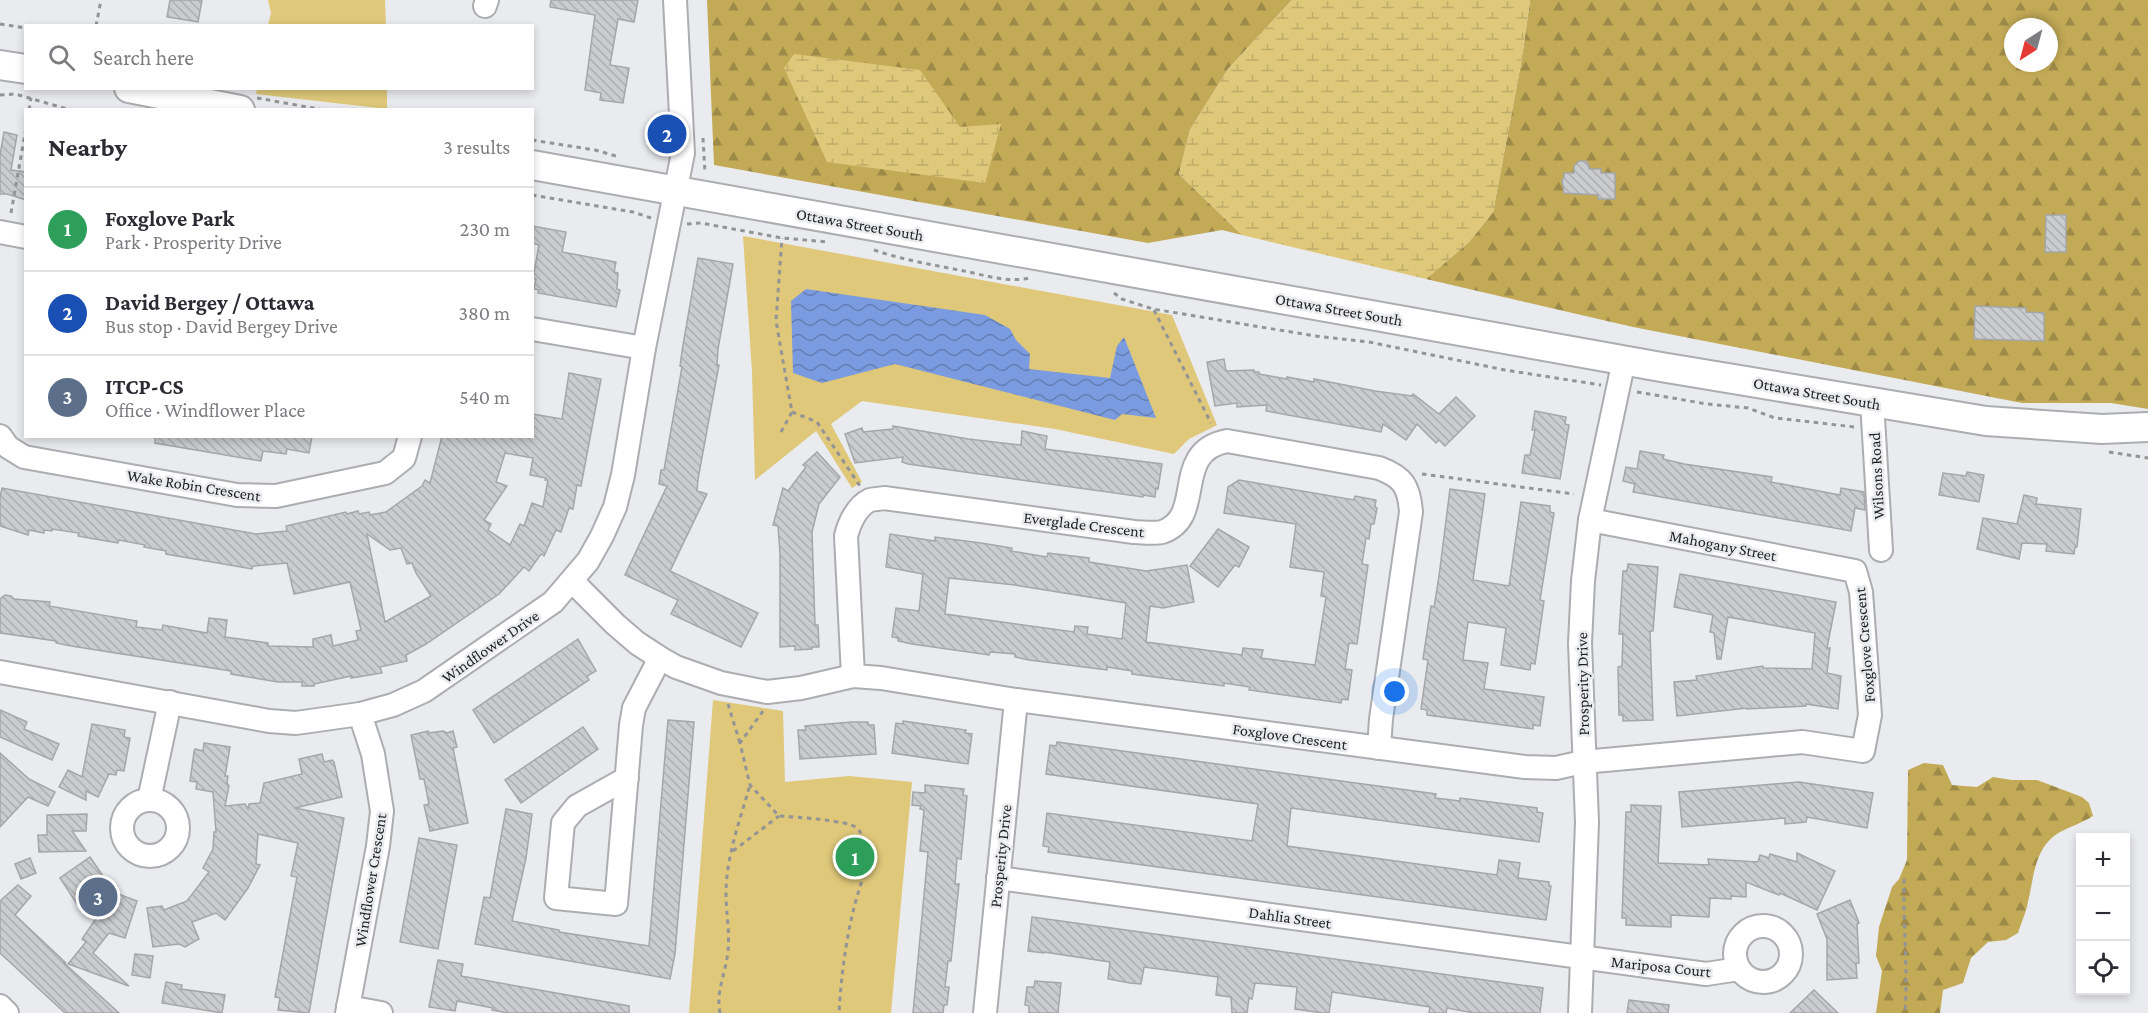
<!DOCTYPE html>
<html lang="en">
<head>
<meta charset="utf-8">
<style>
	body { margin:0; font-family:"Crimson Pro",serif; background:#f7f7f7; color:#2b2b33 }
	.controls { position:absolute; right:18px; bottom:18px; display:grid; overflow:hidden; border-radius:0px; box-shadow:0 3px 9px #0003 }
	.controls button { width:54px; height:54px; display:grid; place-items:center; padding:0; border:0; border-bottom:2px solid #e1e1e2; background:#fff; color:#2b2b33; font:30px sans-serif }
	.compass { position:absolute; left:2004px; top:18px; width:54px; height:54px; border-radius:50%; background:#fff; box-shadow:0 3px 9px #0003; rotate:216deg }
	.you { position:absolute; left:1395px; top:692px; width:21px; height:21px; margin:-15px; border:4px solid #fff; border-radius:50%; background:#1a73e8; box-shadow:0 0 0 9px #1a73e833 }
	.badge { display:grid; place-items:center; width:39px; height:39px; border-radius:50%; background:#756633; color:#fff; font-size:20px; font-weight:700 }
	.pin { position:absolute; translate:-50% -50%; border:3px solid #fff; box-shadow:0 2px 6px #0006 }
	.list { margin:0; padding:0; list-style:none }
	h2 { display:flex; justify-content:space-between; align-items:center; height:78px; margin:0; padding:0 24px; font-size:26px }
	h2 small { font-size:20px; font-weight:400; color:#7c7c81 }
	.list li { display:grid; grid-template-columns:39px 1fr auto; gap:18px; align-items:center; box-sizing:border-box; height:84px; padding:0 24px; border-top:2px solid #e1e1e2 }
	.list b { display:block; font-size:22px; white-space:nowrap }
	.list p { margin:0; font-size:20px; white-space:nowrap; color:#7c7c81 }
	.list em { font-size:20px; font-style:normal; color:#7c7c81 }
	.icon { flex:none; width:33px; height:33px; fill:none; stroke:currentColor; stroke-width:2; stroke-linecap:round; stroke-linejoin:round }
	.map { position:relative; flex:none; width:2148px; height:1013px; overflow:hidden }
	.search { position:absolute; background:#fff; box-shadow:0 3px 9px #0003; left:24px; top:24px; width:510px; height:66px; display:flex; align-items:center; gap:15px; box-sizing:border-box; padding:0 21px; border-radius:0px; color:#7c7c81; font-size:22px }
	.panel { position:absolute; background:#fff; box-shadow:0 3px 9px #0003; left:24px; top:108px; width:510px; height:330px; border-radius:0px }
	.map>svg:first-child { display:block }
	.green { fill:#dfc87a }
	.forest { fill:url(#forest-firs); fill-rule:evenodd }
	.wetland { fill:url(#wetland-marsh) }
	.water { fill:url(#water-waves) }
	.building { fill:url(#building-back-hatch); stroke:#a4a6a8; stroke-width:1.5; fill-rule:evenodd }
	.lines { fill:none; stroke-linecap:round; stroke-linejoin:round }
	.minor-casing { stroke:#acadb0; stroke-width:26 }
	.major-casing { stroke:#acadb0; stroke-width:32 }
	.path { stroke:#939496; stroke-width:3; stroke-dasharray:4.5 4.5; stroke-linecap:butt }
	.minor { stroke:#fff; stroke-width:22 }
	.major { stroke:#fff; stroke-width:28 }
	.labels { text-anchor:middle; stroke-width:5; stroke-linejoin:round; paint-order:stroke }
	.street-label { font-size:16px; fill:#1f2021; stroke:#eaebee }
</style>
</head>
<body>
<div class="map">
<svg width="2148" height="1013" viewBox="0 0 2148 1013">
	<defs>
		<pattern id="forest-firs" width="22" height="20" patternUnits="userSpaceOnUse" patternTransform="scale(1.5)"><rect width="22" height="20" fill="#c3aa57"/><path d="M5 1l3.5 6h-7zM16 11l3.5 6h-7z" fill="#9e8a48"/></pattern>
		<pattern id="wetland-marsh" width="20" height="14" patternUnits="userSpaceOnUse" patternTransform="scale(1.5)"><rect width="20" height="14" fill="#dfc87a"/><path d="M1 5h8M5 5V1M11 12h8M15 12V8" fill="none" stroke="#bfac69"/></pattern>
		<pattern id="water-waves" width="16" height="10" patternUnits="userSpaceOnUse" patternTransform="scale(1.5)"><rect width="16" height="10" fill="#7a9bdf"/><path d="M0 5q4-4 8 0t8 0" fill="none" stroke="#637eb4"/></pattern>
		<pattern id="building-back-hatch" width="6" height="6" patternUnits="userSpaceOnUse" patternTransform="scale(1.5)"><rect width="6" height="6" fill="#cbcccf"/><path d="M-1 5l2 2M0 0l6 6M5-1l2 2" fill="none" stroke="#aeafb1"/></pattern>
	</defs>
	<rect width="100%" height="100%" fill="#eaebee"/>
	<g class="green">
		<path d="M268 0H385L386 25H268L271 13Z"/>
		<path d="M257 89H387V109L256 94Z"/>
		<path d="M743 236 1172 315 1217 425 1189 439 1174 454 1055 429 862 401 831 424 862 482 852 488 816 431 755 480 752 372Z"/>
		<path d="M713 700 783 711 785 782 849 776 912 782 891 1013H689Z"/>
	</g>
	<g class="forest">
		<path d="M707 0H1292L1228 69 1190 130 1179 174 1242 235 1222 230 1148 243 714 165Z"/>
		<path d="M1530 0H2148V409L2111 403H2022L1633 327 1426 279 1469 242 1493 212 1522 58ZM2013 27H2049V63H2013Z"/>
		<path d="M1924 763 1943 765 1952 785 1977 787 1993 777 2012 780H2037L2053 786 2082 797 2089 803 2093 816C2082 823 2071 826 2060 832 2034 847 2034 877 2028 902 2026 913 2021 923 2018 933L2006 940 1988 942 1971 958 1963 983 1943 990 1940 1013H1876L1882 971 1876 956 1879 927 1892 887 1899 879 1907 860 1908 770Z"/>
	</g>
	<g class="wetland">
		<path d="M1292 0H1530L1522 58 1493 212 1469 242 1426 279 1242 235 1179 174 1190 130 1228 69Z"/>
		<path d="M794 54 920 70 960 127 1001 124 985 183 827 162 784 68Z"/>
	</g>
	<path class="water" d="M806 289 985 315 1010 329 1016 340 1030 354 1029 369 1110 378 1117 346 1124 337 1156 418 1122 414 1115 420 895 364 822 383 793 373 791 301Z"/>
	<g class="building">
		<path d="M170 0H202L198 22 167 17Z"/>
		<path d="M551 0H638L634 22 618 19 610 65 629 68 623 103 600 100 601 93 585 90 595 15 550 7Z"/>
		<path d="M4 132 17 135 11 170 26 172V200L7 194H0V155Z"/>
		<path d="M1579 161H1586L1589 165V169H1601V173H1615V199H1598V195L1564 193 1562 180 1564 178V173H1574V166Z"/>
		<path d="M2046 215H2066V252H2045Z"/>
		<path d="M532 226 566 232 562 252 616 262 614 272 618 273 617 289 620 290 616 307 538 293 539 290 534 289 536 279 533 278 539 245 532 243Z"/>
		<path d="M698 258 733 264 718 349 717 365H719L698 479 697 491 707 494 670 571 758 613 741 647 671 614 678 600 625 575 667 486 659 484 661 470H664L682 367 680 366 682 351Z"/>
		<path d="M1975 306 2026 308V312L2044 313V341L1974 339Z"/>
		<path d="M1224 359 1226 371 1254 370V372H1259V374L1287 379V377L1314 382V379L1375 391 1412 396 1413 394 1439 414 1456 397 1475 416 1445 446 1439 440 1436 443 1417 424 1406 440 1383 424 1381 432 1266 411 1267 405 1237 407V403L1215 406 1207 362Z"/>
		<path d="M569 373 601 379 581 486 577 485 573 509 569 508 561 532 556 530 544 556 541 554 529 571 524 567 499 594 426 644 406 655 407 661 380 667 382 673 351 678V676L314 684V686H302V682H278L231 674V671L71 646 56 643V641L0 633V599L5 595 11 596 14 599 50 602 49 606 137 621 136 627 162 630 163 625 207 633 209 618 227 620 225 637 268 643V646L313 647V639L331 635 333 646 358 640 356 631 361 630 350 582 294 594 287 563 253 566 252 569 166 554V551L144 547 145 545 119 540 118 543 89 538 78 536 79 533 52 529V531L44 530V533L29 530 28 535 0 526V497L2 488 256 534 287 531 286 526 346 512 347 514 358 511 359 514 369 512 370 515 386 512 422 486 425 480 430 483 442 436H532V414L562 419ZM505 453 533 458 530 475 546 478 545 480H548L543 507 532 503 524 526 520 524 510 545 488 530 491 524 484 520 507 486 496 482ZM367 534 390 550 401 548 407 564 412 563 416 573 431 596 385 622Z"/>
		<path d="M1535 411 1566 417 1565 424 1569 425 1560 479 1522 473 1525 455H1530L1535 430H1532Z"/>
		<path d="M893 426 968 439 1021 445 1022 431 1047 436 1045 449 1162 464 1158 489 1156 488 1155 497 1143 495V497L908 464 902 462 903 457 855 463 845 434 862 428 863 432 893 429Z"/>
		<path d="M155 436H312L309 453 287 449 286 454 263 451 261 461 155 443Z"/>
		<path d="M1640 451 1664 455 1663 459 1684 464 1772 477 1771 482 1840 495 1841 488 1864 492 1865 510 1855 508 1851 531 1633 492 1635 484 1623 481 1626 467 1637 469Z"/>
		<path d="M817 452 840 477 819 504 812 532 815 625H818L819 647H812V649L795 650V646L780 647V554L778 526 773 525 783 488 788 491 806 467 803 465Z"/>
		<path d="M1967 472 1984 475 1979 502 1939 495 1943 473 1966 476Z"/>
		<path d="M1239 480 1354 500 1355 496 1376 500 1375 507 1377 508 1374 524H1371L1369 539 1366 538 1362 564 1368 565 1357 644 1349 643 1345 669 1352 670 1348 700 1342 699 1341 703 1249 690 1250 687 1224 683V686L1132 674V671L1107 667V670L1029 660 1015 657V654L990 652 989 655 912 644 898 641V638L892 637 896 608 919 611 923 574 886 567 890 534 935 541V537L981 543 1012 548 1011 551 1047 557 1048 553 1089 558V562L1146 571 1187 565 1194 602 1163 608 1150 606 1146 642 1242 655 1243 648 1263 650 1261 658 1315 665 1326 597 1321 596 1324 572 1290 567 1296 524 1224 513 1228 487ZM949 578 1015 585 1126 603 1122 639 1087 634 1088 627 1075 626 1074 632 945 614Z"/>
		<path d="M1450 489 1485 494 1473 580 1509 586 1521 502 1550 506V512L1554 513 1540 600 1544 601 1535 664 1531 663 1530 670 1501 665 1506 628 1468 622 1463 660 1488 663 1484 689 1544 697 1540 726 1533 725V729L1427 715V710L1421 709 1428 660 1423 659 1431 606 1434 607 1439 576Z"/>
		<path d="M2024 495 2037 498 2036 504 2081 509 2077 547H2075L2074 554 2046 551 2047 544 2022 543 2019 559 1977 549 1983 518 2017 524Z"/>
		<path d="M1218 529 1249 547 1239 567 1235 565 1218 587 1190 566Z"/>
		<path d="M1628 564 1658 567 1653 631H1650L1653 720 1623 721V715H1619L1618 667 1622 666 1623 634H1619L1620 618 1623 571H1627Z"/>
		<path d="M1680 574 1836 602 1827 648H1830L1827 673 1841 676 1838 709 1806 704V706L1747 709V708L1677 716 1674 682 1697 680 1696 676 1763 666V668L1812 669 1815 633 1728 617 1721 659H1717L1714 633 1710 632 1713 615 1674 607Z"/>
		<path d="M578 639 596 671 587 676 589 680 494 743 473 710Z"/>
		<path d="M0 710 27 722 24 729 59 744 52 760 0 737Z"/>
		<path d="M668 720 694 722 675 954 670 979 475 944 484 897 490 898 506 809 532 814 526 858 512 921 559 930V932L649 946Z"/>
		<path d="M903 721 966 730 965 733 972 734 968 764 892 753 896 723 903 724Z"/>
		<path d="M852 722H868V725H874L876 754 800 759 798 730H806L805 726Z"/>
		<path d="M92 724 125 730 124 737 130 738 124 771 117 770 116 775 109 774 98 797 86 791V800L59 787 68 770 82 777Z"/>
		<path d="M583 727 598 749 521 803 505 780Z"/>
		<path d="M428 731 429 733 443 731 447 733 453 731 457 747 453 748 468 823 430 831 424 805 429 804 424 779H420L411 735Z"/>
		<path d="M1057 742 1407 790 1436 794 1435 798 1460 801V798L1537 808V812L1543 813 1539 842 1291 808 1287 846 1497 875 1499 860 1520 863 1518 878 1549 882V886H1551L1546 920 1048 852 1049 847 1043 846 1047 813 1252 841 1258 804 1046 774 1050 745 1056 746Z"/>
		<path d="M204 743 230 747 225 776H228L227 783 229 786 225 806 245 804 248 809 249 804 260 803 264 783 302 774 299 759 322 754 324 762 332 760 334 762 342 797 295 808 344 818 309 1013 278 1010 280 998 275 997 297 877 291 876 298 843 258 834 256 864 260 865 248 888 225 920 216 913 192 922 199 939 185 947 179 944 153 947 147 908 162 906 164 910 187 901 209 872 203 868 213 849 214 832H216L213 792 196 789 197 782 190 781 194 752 195 749 203 751Z"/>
		<path d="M0 753 29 779 55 792 48 806 28 797 0 827Z"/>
		<path d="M1799 782 1873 793 1867 828 1807 817 1806 822 1785 824V818L1682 827 1679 792Z"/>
		<path d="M925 785 964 789 963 795 967 796 961 859 957 858 955 884H959L951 961H948L945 987H949L947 1005H944L943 1013H913L928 852 920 851 924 810 920 809 921 806 912 805 913 792 925 793Z"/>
		<path d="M1631 805 1661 806 1658 863 1709 865 1708 859 1758 862 1760 855 1769 858 1770 854 1797 862V853L1835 871 1817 910 1780 893 1779 895 1746 882V897L1731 896V899L1710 898 1709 917 1671 915V927L1626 925V918H1622L1626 812H1631Z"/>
		<path d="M87 814 86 831H72L86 851 39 852 38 835H47V815Z"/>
		<path d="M419 838 457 845 438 949 400 942Z"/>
		<path d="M90 857 103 876 117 886 113 892 137 901 125 938 109 933 93 953 129 986 68 964 86 942 82 939 97 917 77 904 60 878Z"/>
		<path d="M30 858 36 873 21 879 15 864Z"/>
		<path d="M18 885 31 896 15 915 66 963 63 962 119 1013H65L0 953V901Z"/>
		<path d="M1850 900 1859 923 1857 924 1859 963H1856L1857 978 1827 980V939L1817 914Z"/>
		<path d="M1032 917 1543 988 1540 1013H1474L1447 1008 1446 1013H1429L1430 1007 1332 992 1329 1013H1323L1295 1009 1297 987 1255 983 1252 999 1249 998 1247 1013H1232L1231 997 1216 995 1218 977 1144 967 1141 984 1130 983 1108 979 1110 962 1044 952V953L1028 951Z"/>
		<path d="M135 954 153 956 150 978 132 975Z"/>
		<path d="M438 960 463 964 461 976 629 1006V1013H508L492 1010 493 1008 457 1001 455 1011 429 1007Z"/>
		<path d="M1035 981 1061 983 1058 1013H1029V1006L1025 1005 1027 987H1034Z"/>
		<path d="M166 982 182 985 181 989 225 995 222 1013 162 1003Z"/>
		<path d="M1814 990 1838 1013H1790Z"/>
		<path d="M1629 1000 1669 1005 1668 1013H1627Z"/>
	</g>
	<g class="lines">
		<defs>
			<g id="minor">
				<path d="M485 6 487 0"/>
				<path d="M0 232 26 237"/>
				<path d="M532 329 644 348"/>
				<path d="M1872 402 1881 550"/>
				<path d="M0 436 8 447 24 457 237 495 276 496 385 473 404 458 410 436"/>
				<path d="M572 581 615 624 637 643 660 658 676 667 721 683 767 692 801 688 853 676 881 678 1016 700 1525 767 1556 768 1583 762 1802 742 1863 751 1870 715 1861 592 1855 571 1590 520"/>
				<path d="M0 672 269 721 296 723 360 714 393 705 424 691 553 602 588 561 602 536 615 507 623 475 644 348 683 153 675 0"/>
				<path d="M853 676 846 536C849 523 857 506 870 500 874 499 880 499 884 498L1134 532C1142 532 1154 534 1162 532 1207 517 1170 452 1227 441L1379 468C1403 477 1409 486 1411 512L1381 719 1379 748"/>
				<path d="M627 778 577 806 563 823 556 898 616 904 631 725 634 708 660 658"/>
				<path d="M149 800 170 702"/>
				<circle cx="150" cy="828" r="28"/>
				<path d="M998 878 1706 974 1739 969"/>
				<circle cx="1763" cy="954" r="28"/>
				<path d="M0 1006 7 1013"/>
				<path d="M348 1007 381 1013"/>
				<path d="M347 1013 378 846 382 811 373 754 360 714"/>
				<path d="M985 1013 1016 700"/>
				<path d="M1580 1013 1587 822 1580 643 1583 581 1590 520 1624 360"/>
			</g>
			<g id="major">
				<path d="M0 65 26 69"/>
				<path d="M129 88 240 110"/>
				<path d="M532 165 1661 367 1872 402 1986 421 2102 429 2148 427"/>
			</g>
		</defs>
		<use href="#minor" class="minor-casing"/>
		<use href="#major" class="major-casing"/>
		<g class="path">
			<path d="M0 24 26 28"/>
			<path d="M96 26 101 0"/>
			<path d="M0 95 15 94 71 110"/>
			<path d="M257 98 324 110"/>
			<path d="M29 110 31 98"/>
			<path d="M703 138 705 173"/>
			<path d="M532 140 595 150 616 156"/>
			<path d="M532 195 633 212 651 218"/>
			<path d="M11 213 26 128"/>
			<path d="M687 224 701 223 782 238 829 242"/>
			<path d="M874 250C903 260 934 265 964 271 984 275 1008 283 1029 278"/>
			<path d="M1114 293 1122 299 1153 309 1315 336 1369 342 1505 370 1601 385"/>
			<path d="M1154 310 1211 423"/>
			<path d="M1637 392 1707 404 1748 408 1775 418 1855 427"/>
			<path d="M792 412 817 422 860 486"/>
			<path d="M781 432 792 412 776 321 782 238"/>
			<path d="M2109 452 2148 458"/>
			<path d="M1422 474 1574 494"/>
			<path d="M728 704 740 743"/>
			<path d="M763 711 740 743 750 785 779 816C794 817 848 820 857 828 862 833 865 841 866 849 868 870 857 892 853 912 845 945 841 979 839 1013"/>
			<path d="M733 851 779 816"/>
			<path d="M1904 879C1903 924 1908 968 1905 1013"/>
			<path d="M720 1013C716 993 724 977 727 958 731 937 726 915 726 894 726 857 740 820 750 785"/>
		</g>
		<use href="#minor" class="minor"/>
		<use href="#major" class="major"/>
	</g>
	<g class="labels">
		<g class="street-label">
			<text transform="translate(860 224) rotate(10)" y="6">Ottawa Street South</text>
			<text transform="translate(1339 309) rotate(10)" y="6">Ottawa Street South</text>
			<text transform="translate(1817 393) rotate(10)" y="6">Ottawa Street South</text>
			<text transform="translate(1876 476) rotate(-93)" y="6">Wilsons Road</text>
			<text transform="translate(194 485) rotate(9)" y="6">Wake Robin Crescent</text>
			<text transform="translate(1084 524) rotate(7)" y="6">Everglade Crescent</text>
			<text transform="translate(1723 545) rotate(11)" y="6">Mahogany Street</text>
			<text transform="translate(1864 645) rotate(-95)" y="6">Foxglove Crescent</text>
			<text transform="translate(490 646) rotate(-35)" y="6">Windflower Drive</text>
			<text transform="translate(1582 684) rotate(-91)" y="6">Prosperity Drive</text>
			<text transform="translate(1290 736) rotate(8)" y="6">Foxglove Crescent</text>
			<text transform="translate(1000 856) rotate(-84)" y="6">Prosperity Drive</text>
			<text transform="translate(370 880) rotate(-81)" y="6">Windflower Crescent</text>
			<text transform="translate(1290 917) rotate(8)" y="6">Dahlia Street</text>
			<text transform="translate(1661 966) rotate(6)" y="6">Mariposa Court</text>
		</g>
	</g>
</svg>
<div class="controls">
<button>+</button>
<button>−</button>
<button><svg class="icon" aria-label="locate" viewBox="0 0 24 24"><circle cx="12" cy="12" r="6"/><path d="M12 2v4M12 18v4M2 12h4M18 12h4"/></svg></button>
</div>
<svg class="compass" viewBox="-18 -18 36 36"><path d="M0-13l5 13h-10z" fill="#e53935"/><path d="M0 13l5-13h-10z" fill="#7c7c81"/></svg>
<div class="you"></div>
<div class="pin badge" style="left:855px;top:857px;background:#2e9e5b">1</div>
<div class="pin badge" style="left:667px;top:134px;background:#1a4fb4">2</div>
<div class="pin badge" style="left:98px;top:897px;background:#5c6f8a">3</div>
<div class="search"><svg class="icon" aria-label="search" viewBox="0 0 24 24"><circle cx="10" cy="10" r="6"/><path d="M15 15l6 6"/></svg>Search here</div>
<section class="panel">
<h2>Nearby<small>3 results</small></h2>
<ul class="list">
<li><span class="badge" style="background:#2e9e5b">1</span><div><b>Foxglove Park</b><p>Park · Prosperity Drive</p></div><em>230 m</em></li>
<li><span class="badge" style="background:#1a4fb4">2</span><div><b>David Bergey / Ottawa</b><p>Bus stop · David Bergey Drive</p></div><em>380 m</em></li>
<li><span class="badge" style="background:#5c6f8a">3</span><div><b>ITCP-CS</b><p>Office · Windflower Place</p></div><em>540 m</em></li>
</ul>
</section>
</div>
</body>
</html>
